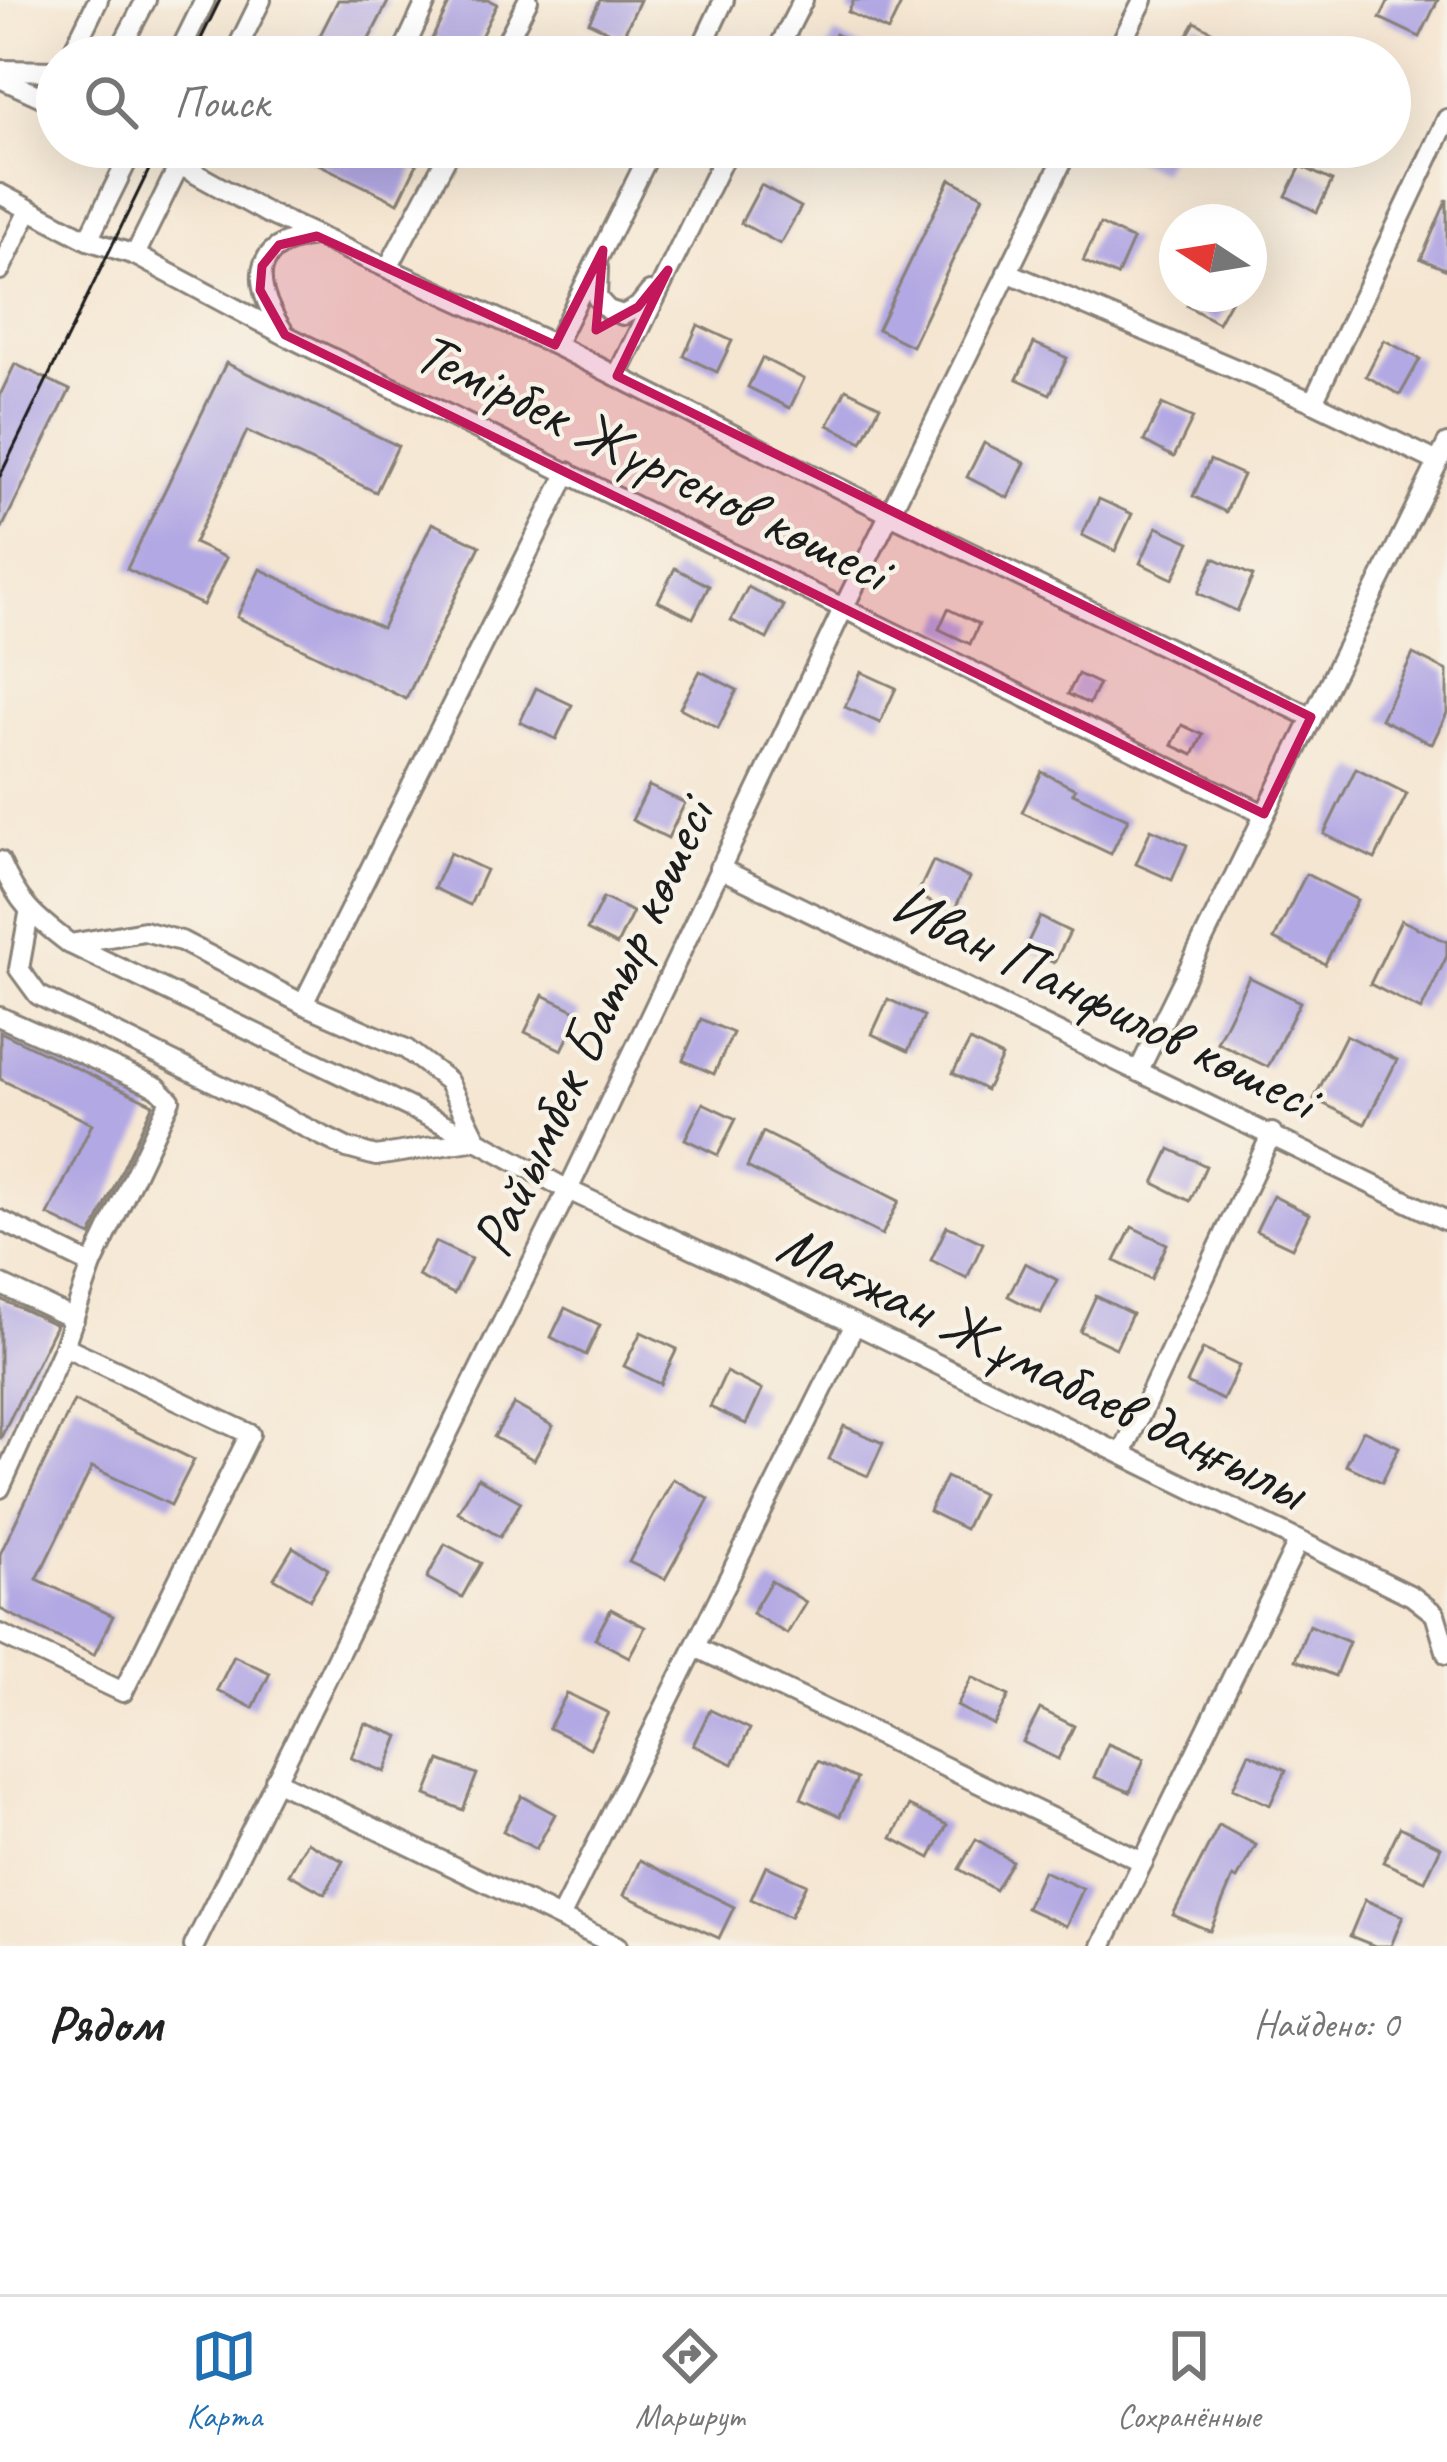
<!DOCTYPE html>
<html lang="ru">
<head>
<meta charset="utf-8">
<style>
	body { margin:0; font-family:Caveat,sans-serif; background:#f6f6f6; color:#222 }
	.compass { position:absolute; left:1159px; top:204px; width:108px; height:108px; border-radius:50%; background:#fff; box-shadow:0 12px 48px #0002; rotate:282deg }
	.list { margin:0; padding:0; list-style:none }
	h2 { display:flex; justify-content:space-between; align-items:center; height:156px; margin:0; padding:0 48px; font-size:51px }
	h2 small { font-size:39px; font-weight:400; color:#767676 }
	.icon { flex:none; width:66px; height:66px; fill:none; stroke:currentColor; stroke-width:2; stroke-linecap:round; stroke-linejoin:round }
	.map { position:relative; flex:none; width:1447px; height:1946px; overflow:hidden }
	.search { position:absolute; background:#fff; box-shadow:0 12px 48px #0002; left:36px; right:36px; top:36px; height:132px; display:flex; align-items:center; gap:30px; box-sizing:border-box; padding:0 42px; border-radius:66px; color:#767676; font-size:45px }
	.sheet { height:348px; background:#fff }
	nav { display:flex; justify-content:space-around; align-items:center; box-sizing:border-box; height:168px; border-top:3px solid #e0e0e0; background:#fff; font-size:33px; color:#767676 }
	nav a { display:grid; justify-items:center; gap:6px }
	nav .on { color:#1f6fb2 }
	.map>svg:first-child { display:block }
	.building { fill:#b2a8e3 }
	.lines { fill:none; stroke-linecap:round; stroke-linejoin:round }
	.minor-casing { stroke:#888177; stroke-width:24 }
	.minor { stroke:#fff; stroke-width:18 }
	.tram { stroke:#1c1c1c; stroke-width:3 }
	.marked { fill:#c2185b; fill-opacity:0.2; stroke:#c2185b; stroke-width:9; stroke-linejoin:round }
	.labels { text-anchor:middle; stroke-width:9; stroke-linejoin:round; paint-order:stroke }
	.street-label { font-size:60px; fill:#1c1c1c; stroke:#f7f3e8 }
</style>
</head>
<body>
<div class="map">
<svg width="1447" height="1946" viewBox="0 0 1447 1946">
	<rect width="100%" height="100%" fill="#f7f3e8"/>
	<filter id="ink" filterUnits="userSpaceOnUse"><feTurbulence type="fractalNoise" baseFrequency=".00833" numOctaves="2"/><feDisplacementMap in="SourceGraphic" scale="24" xChannelSelector="R" yChannelSelector="G"/><feConvolveMatrix kernelMatrix="1 2 1 2 8 2 1 2 1" color-interpolation-filters="sRGB"/></filter>
	<filter id="wash" filterUnits="userSpaceOnUse"><feTurbulence type="fractalNoise" baseFrequency=".004" numOctaves="4" result="noise"/><feDisplacementMap in="SourceGraphic" scale="48" xChannelSelector="R" yChannelSelector="G"/><feGaussianBlur stdDeviation="2.7" result="paint"/><feColorMatrix in="noise" values="0 0 0 0 0 0 0 0 0 0 0 0 0 0 0 0 0 1.4 0 .05"/><feComposite in="paint" operator="in"/></filter>
	<g filter="url(#wash)">
		<rect width="100%" height="100%" fill="#f5e6d2"/>
		<g id="blocks">
			<g class="building">
				<path d="M338 0H389L360 57H309Z"/>
				<path d="M451 0H488L497 4 471 57H433L425 53Z"/>
				<path d="M600 0H640L622 38 589 22Z"/>
				<path d="M854 0H903L888 31 848 12Z"/>
				<path d="M1389 0H1438L1420 37 1380 18Z"/>
				<path d="M1195 22 1226 39 1216 57H1175Z"/>
				<path d="M835 34 843 38 880 57H823Z"/>
				<path d="M284 147H384L417 164 398 203Z"/>
				<path d="M1132 147H1173L1161 172 1128 157Z"/>
				<path d="M1301 166 1332 181 1317 212 1286 196Z"/>
				<path d="M950 179 983 196 912 346 878 329Z"/>
				<path d="M761 185 801 207 780 244 741 223Z"/>
				<path d="M1447 199V270L1421 259Z"/>
				<path d="M1100 224 1133 240 1117 276 1083 261Z"/>
				<path d="M1193 294H1234L1218 323 1187 306Z"/>
				<path d="M698 325 732 341 717 372 684 356Z"/>
				<path d="M1384 340 1420 359 1400 395 1366 376Z"/>
				<path d="M1034 343 1067 358 1050 394 1017 379Z"/>
				<path d="M762 358 804 379 790 408 748 387Z"/>
				<path d="M226 363 398 446 376 492 247 431 194 543 226 558 203 605 127 569Z"/>
				<path d="M15 364 70 390 0 532V395Z"/>
				<path d="M846 389 880 406 862 442 828 425Z"/>
				<path d="M1162 404 1193 418 1174 457 1144 441Z"/>
				<path d="M984 443 1025 463 1008 498 967 477Z"/>
				<path d="M1210 460 1243 475 1226 512 1193 496Z"/>
				<path d="M1099 499 1132 514 1115 551 1082 535Z"/>
				<path d="M432 523 480 546 406 699 237 617 260 569 382 628Z"/>
				<path d="M1157 527 1190 542 1173 579 1140 563Z"/>
				<path d="M1214 558 1253 576 1237 611 1198 593Z"/>
				<path d="M675 568 709 586 693 618 658 601Z"/>
				<path d="M748 587 784 606 767 639 731 620Z"/>
				<path d="M948 609 979 624 970 644 939 629Z"/>
				<path d="M1413 654 1447 671V713L1432 744 1381 719Z"/>
				<path d="M700 671 737 690 718 728 680 708Z"/>
				<path d="M861 672 896 688 880 723 845 707Z"/>
				<path d="M1078 674 1099 684 1089 704 1068 694Z"/>
				<path d="M536 688 572 705 556 739 520 722Z"/>
				<path d="M1182 725 1203 735 1193 755 1172 745Z"/>
				<path d="M1356 768 1407 794 1375 859 1324 834Z"/>
				<path d="M1042 772 1075 789 1073 793 1128 819 1111 854 1022 812Z"/>
				<path d="M649 786 685 803 668 838 632 820Z"/>
				<path d="M1151 829 1187 845 1172 880 1136 864Z"/>
				<path d="M450 853 486 870 470 905 434 888Z"/>
				<path d="M933 861 969 878 953 913 917 895Z"/>
				<path d="M1306 874 1357 900 1325 964 1274 939Z"/>
				<path d="M603 898 633 912 617 945 587 930Z"/>
				<path d="M1040 917 1070 932 1054 963 1025 948Z"/>
				<path d="M1401 920 1447 942V956L1421 1010 1370 984Z"/>
				<path d="M1249 977 1300 1002 1268 1067 1217 1042Z"/>
				<path d="M543 995 580 1013 562 1050 525 1032Z"/>
				<path d="M888 999 924 1016 908 1051 872 1034Z"/>
				<path d="M701 1019 733 1033 714 1074 683 1060Z"/>
				<path d="M0 1032 153 1104 91 1236 48 1215 92 1124 0 1079Z"/>
				<path d="M1346 1035 1397 1060 1365 1124 1314 1099Z"/>
				<path d="M970 1041 1002 1057 986 1090 953 1073Z"/>
				<path d="M703 1103 736 1119 718 1155 685 1139Z"/>
				<path d="M763 1132 899 1201 882 1235 747 1167Z"/>
				<path d="M1170 1149 1206 1166 1190 1201 1154 1183Z"/>
				<path d="M1273 1196 1309 1214 1292 1248 1256 1231Z"/>
				<path d="M947 1226 983 1243 967 1278 931 1260Z"/>
				<path d="M1132 1227 1167 1244 1151 1279 1115 1261Z"/>
				<path d="M435 1242 471 1259 454 1294 418 1276Z"/>
				<path d="M1025 1263 1057 1280 1041 1313 1008 1296Z"/>
				<path d="M1096 1296 1132 1314 1116 1348 1080 1331Z"/>
				<path d="M0 1299 56 1325 0 1439Z"/>
				<path d="M565 1308 600 1325 586 1355 551 1337Z"/>
				<path d="M641 1332 677 1349 660 1384 624 1366Z"/>
				<path d="M1203 1349 1239 1366 1223 1400 1187 1383Z"/>
				<path d="M726 1372 762 1390 746 1424 710 1407Z"/>
				<path d="M74 1401 194 1460 171 1505 92 1467 37 1579 113 1616 94 1655 0 1609V1554Z"/>
				<path d="M514 1404 553 1426 534 1460 494 1437Z"/>
				<path d="M844 1426 883 1443 868 1476 829 1459Z"/>
				<path d="M1363 1430 1399 1447 1382 1482 1346 1465Z"/>
				<path d="M946 1477 982 1494 965 1529 929 1511Z"/>
				<path d="M478 1478 521 1502 500 1537 458 1512Z"/>
				<path d="M673 1479 709 1499 665 1579 629 1562Z"/>
				<path d="M445 1544 481 1563 462 1597 427 1578Z"/>
				<path d="M293 1547 328 1569 310 1599 274 1578Z"/>
				<path d="M771 1581 806 1602 787 1634 752 1613Z"/>
				<path d="M611 1609 645 1627 629 1657 595 1639Z"/>
				<path d="M1309 1625 1349 1642 1335 1676 1295 1660Z"/>
				<path d="M234 1656 270 1673 253 1708 217 1690Z"/>
				<path d="M972 1677 1009 1696 994 1725 957 1706Z"/>
				<path d="M567 1693 608 1713 590 1748 549 1728Z"/>
				<path d="M1040 1709 1074 1726 1058 1759 1023 1742Z"/>
				<path d="M710 1710 750 1729 733 1764 693 1745Z"/>
				<path d="M365 1723 399 1736 385 1772 351 1758Z"/>
				<path d="M1108 1744 1144 1759 1130 1792 1094 1777Z"/>
				<path d="M1249 1753 1286 1770 1270 1805 1233 1788Z"/>
				<path d="M440 1760 477 1774 463 1810 426 1795Z"/>
				<path d="M818 1761 857 1779 840 1816 801 1798Z"/>
				<path d="M522 1796 555 1814 536 1849 503 1831Z"/>
				<path d="M909 1806 947 1825 930 1858 892 1838Z"/>
				<path d="M1219 1825 1256 1845 1237 1879 1233 1877 1210 1931 1173 1915Z"/>
				<path d="M1400 1827 1441 1847 1425 1881 1383 1862Z"/>
				<path d="M976 1839 1012 1861 995 1890 959 1869Z"/>
				<path d="M307 1842 343 1861 325 1894 289 1874Z"/>
				<path d="M640 1860 734 1907 719 1938 624 1895Z"/>
				<path d="M766 1866 806 1884 790 1917 751 1899Z"/>
				<path d="M1043 1871 1083 1889 1066 1926 1026 1908Z"/>
				<path d="M1365 1900 1403 1916 1391 1946H1375L1350 1936Z"/>
			</g>
		</g>
	</g>
	<g filter="url(#ink)">
		<use href="#blocks" fill-opacity="0" stroke="#888177" stroke-width="3"/>
		<g class="lines">
			<defs>
				<g id="minor">
					<path d="M70 57 98 0"/>
					<path d="M116 57 146 0"/>
					<path d="M177 57 205 0"/>
					<path d="M233 57 261 0"/>
					<path d="M408 57 407 43 427 0"/>
					<path d="M499 57 528 0"/>
					<path d="M697 57 724 0"/>
					<path d="M774 57 803 0"/>
					<path d="M1114 57 1143 0"/>
					<path d="M0 70 57 71"/>
					<path d="M0 78 57 104"/>
					<path d="M147 147 267 213 555 345 890 514 1311 717"/>
					<path d="M0 194 88 240 135 255 285 335 1264 814"/>
					<path d="M88 240 134 147"/>
					<path d="M135 255 188 147"/>
					<path d="M388 268 452 147"/>
					<path d="M598 268 597 298 608 310 623 315 638 307 650 292"/>
					<path d="M0 270 29 210"/>
					<path d="M1007 272 1313 402 1438 462"/>
					<path d="M283 331C253 286 248 244 314 236"/>
					<path d="M555 345 653 147"/>
					<path d="M617 376 729 147"/>
					<path d="M1313 402 1447 119"/>
					<path d="M0 861C18 903 33 916 70 944L477 1140 568 1190 855 1324 1412 1596 1435 1614 1447 1654"/>
					<path d="M719 868 1447 1221"/>
					<path d="M29 914 19 969 38 995 347 1148 376 1156 477 1140"/>
					<path d="M70 944 144 931 181 941 303 1004 406 1049 448 1081 477 1140"/>
					<path d="M303 1004 568 472"/>
					<path d="M0 1017 157 1087 170 1100 92 1265 64 1346 0 1488"/>
					<path d="M1139 1070 1447 444"/>
					<path d="M0 1220 92 1265"/>
					<path d="M0 1284 74 1319"/>
					<path d="M1122 1454 1272 1133"/>
					<path d="M0 1634 123 1692 250 1434 64 1346"/>
					<path d="M697 1648 1143 1862"/>
					<path d="M275 1780 617 1946"/>
					<path d="M560 1918 855 1324"/>
					<path d="M194 1946 568 1190 844 607 1069 147"/>
					<path d="M1102 1946 1298 1542"/>
				</g>
			</defs>
			<use href="#minor" class="minor-casing"/>
			<use href="#minor" class="minor"/>
			<g class="tram">
				<path d="M192 57 220 0"/>
				<path d="M0 476 160 147"/>
			</g>
		</g>
	</g>
	<path class="marked" d="M317 236 555 345 603 250 596 330 638 307 668 270 617 376 1311 717 1264 814 285 335 260 290 262 266 279 245Z"/>
	<g class="labels">
		<g class="street-label">
			<text transform="translate(653 460) rotate(26)" y="21">Темірбек Жүргенов көшесі</text>
			<text transform="translate(1105 1000) rotate(26)" y="21">Иван Панфилов көшесі</text>
			<text transform="translate(591 1027) rotate(-65)" y="21">Райымбек Батыр көшесі</text>
			<text transform="translate(1043 1365) rotate(26)" y="21">Мағжан Жұмабаев даңғылы</text>
		</g>
	</g>
</svg>
<svg class="compass" viewBox="-18 -18 36 36"><path d="M0-13l5 13h-10z" fill="#e53935"/><path d="M0 13l5-13h-10z" fill="#767676"/></svg>
<div class="search"><svg class="icon" aria-label="search" viewBox="0 0 24 24"><circle cx="10" cy="10" r="6"/><path d="M15 15l6 6"/></svg>Поиск</div>
</div>
<section class="sheet">
<h2>Рядом<small>Найдено: 0</small></h2>
<ul class="list">
</ul>
</section>
<nav>
<a class="on"><svg class="icon" aria-label="map" viewBox="0 0 24 24"><path d="M3 6l6-2 6 2 6-2v14l-6 2-6-2-6 2zM9 4v14M15 6v14"/></svg>Карта</a>
<a><svg class="icon" aria-label="directions" viewBox="0 0 24 24"><path d="M12 3l9 9-9 9-9-9zM9 14v-3h6M13 9l2 2-2 2"/></svg>Маршрут</a>
<a><svg class="icon" aria-label="saved" viewBox="0 0 24 24"><path d="M7 4h10v16l-5-4-5 4z"/></svg>Сохранённые</a>
</nav>
</body>
</html>
